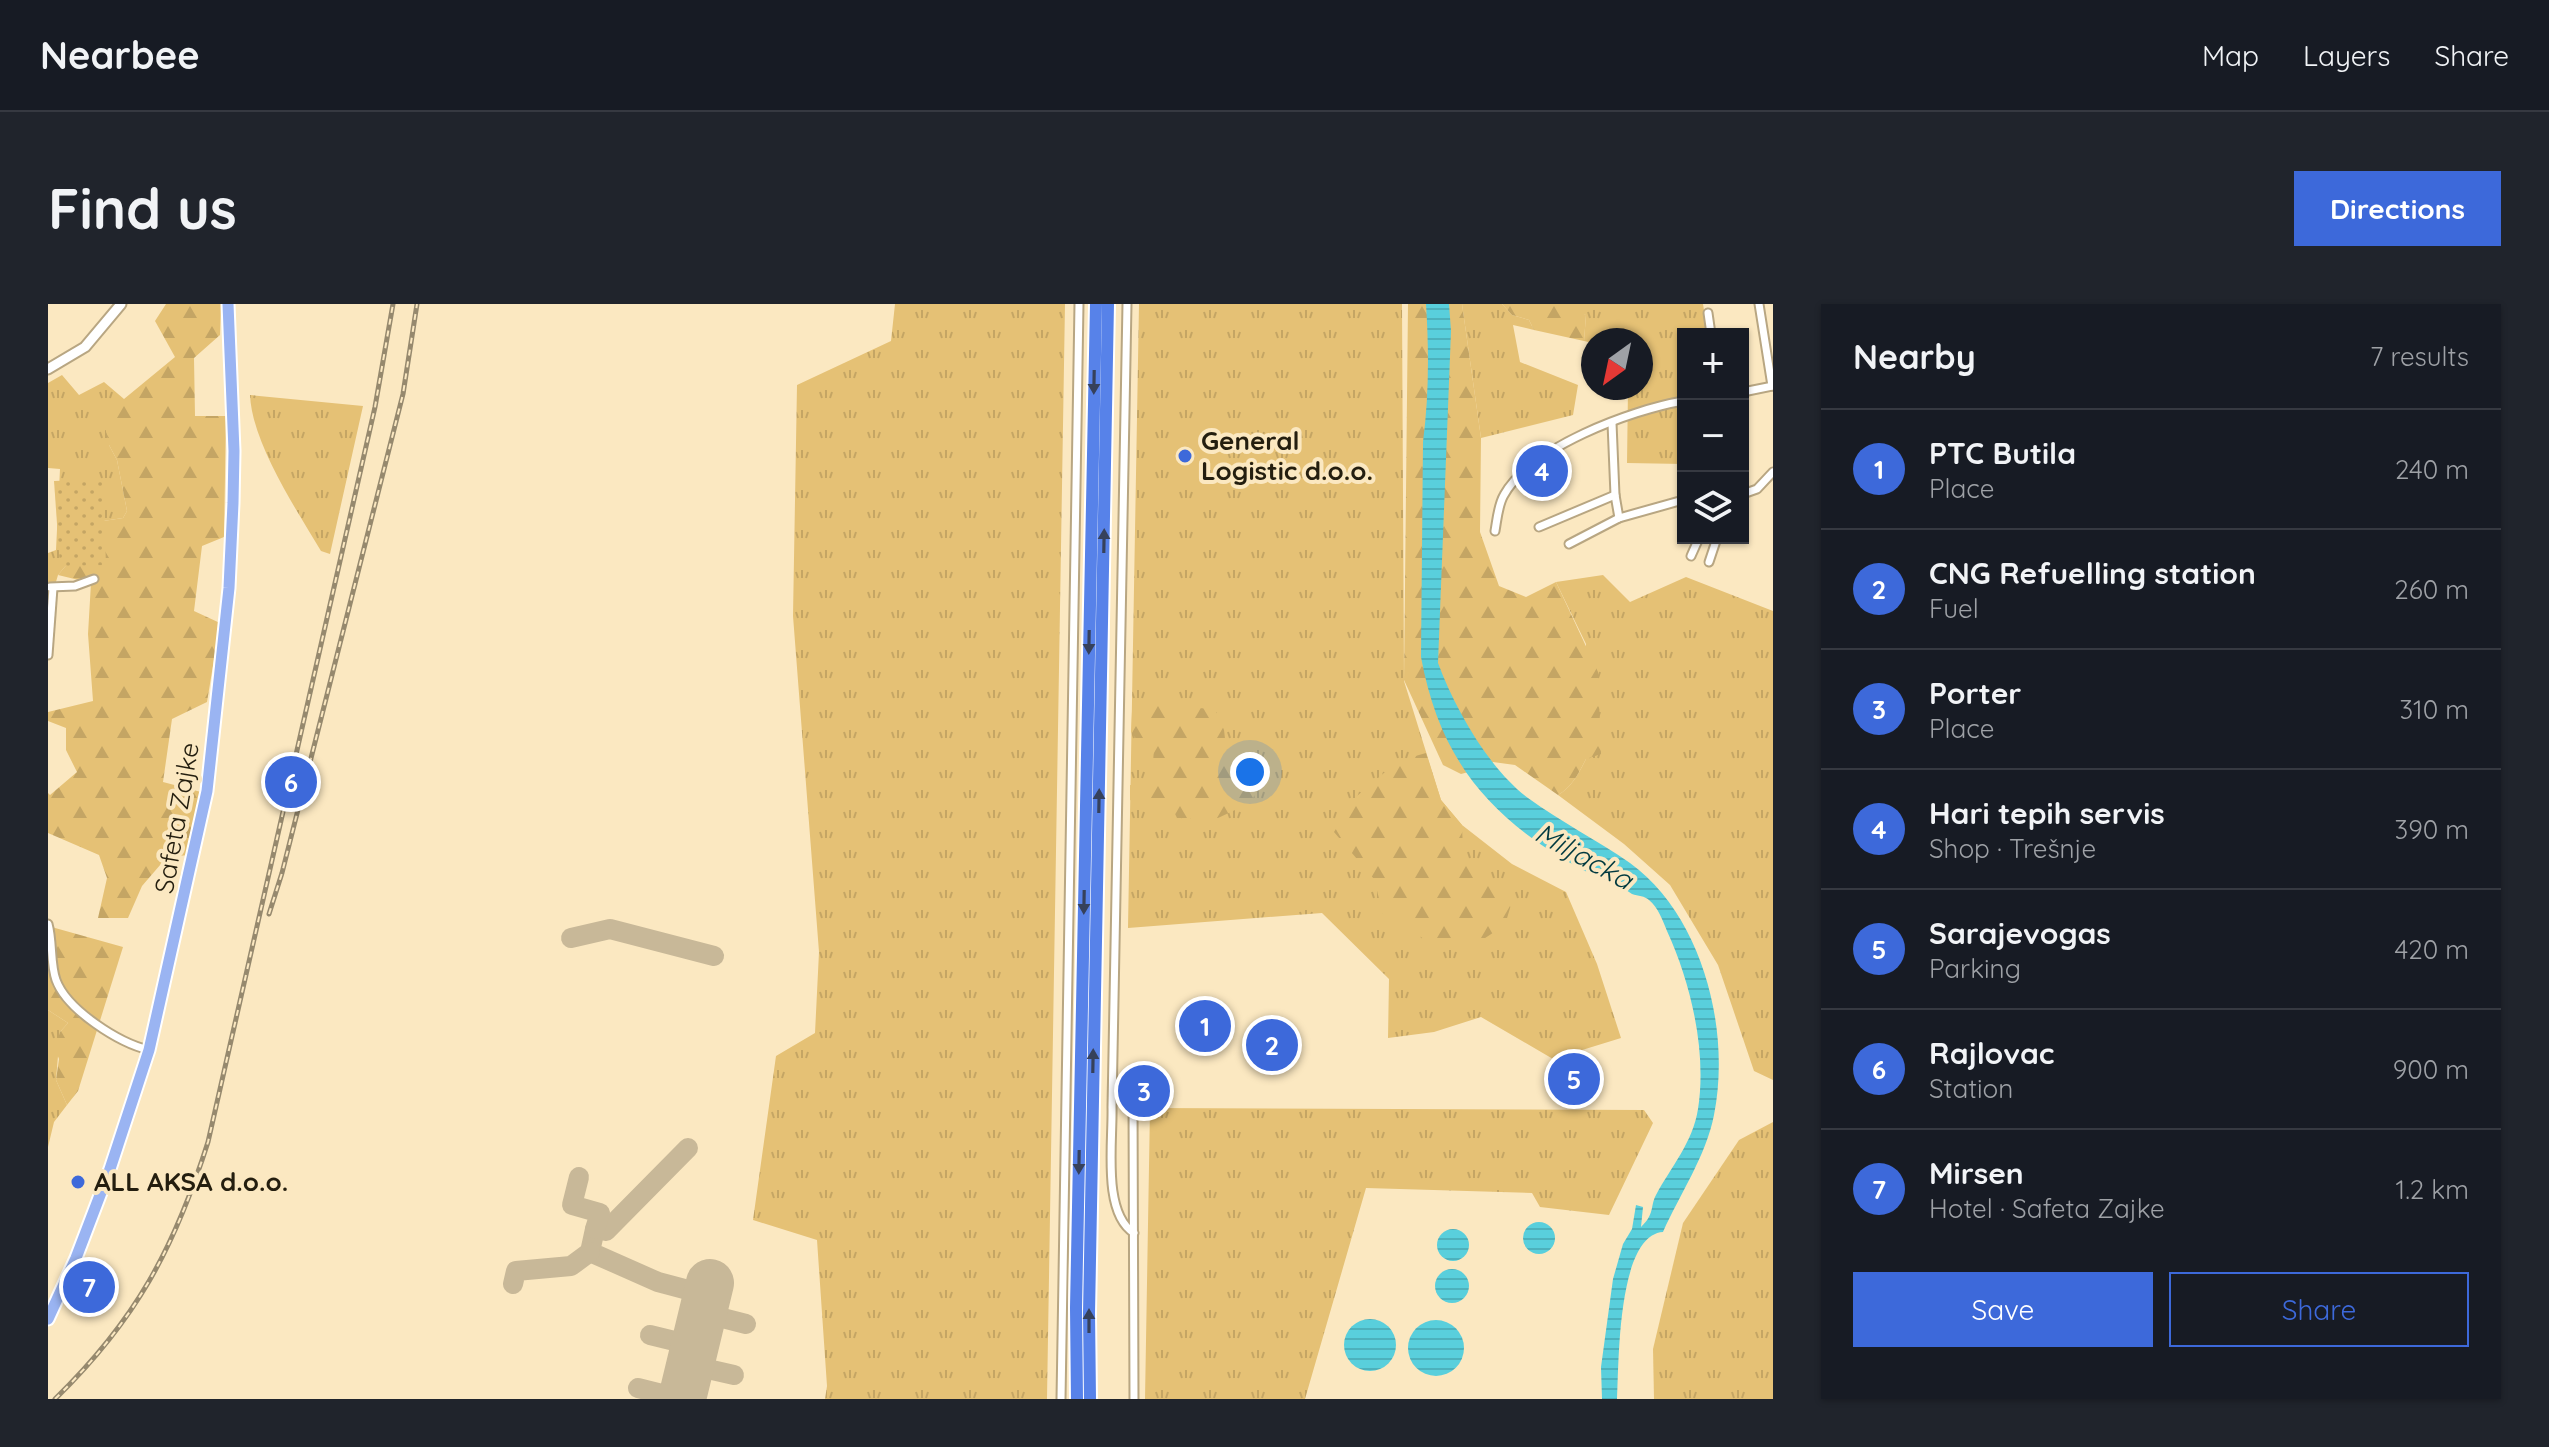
<!DOCTYPE html>
<html lang="en">
<head>
<meta charset="utf-8">
<style>
	body { margin:0; font-family:Quicksand,sans-serif; background:#20242c; color:#f1f3f6 }
	.controls { position:absolute; right:24px; top:24px; display:grid; overflow:hidden; border-radius:0px; box-shadow:0 2px 6px #0004 }
	.controls button { width:72px; height:72px; display:grid; place-items:center; padding:0; border:0; border-bottom:2px solid #363941; background:#171b24; color:#f1f3f6; font:40px sans-serif }
	.compass { position:absolute; left:1533px; top:24px; width:72px; height:72px; border-radius:50%; background:#171b24; box-shadow:0 2px 6px #0004; rotate:213deg }
	.you { position:absolute; left:1202px; top:468px; width:28px; height:28px; margin:-20px; border:6px solid #fff; border-radius:50%; background:#1a73e8; box-shadow:0 0 0 12px #1a73e833 }
	.badge { display:grid; place-items:center; width:52px; height:52px; border-radius:50%; background:#3d69da; color:#fff; font-size:26px; font-weight:700 }
	.pin { position:absolute; translate:-50% -50%; border:4px solid #fff; box-shadow:0 2px 8px #0006 }
	.list { margin:0; padding:0; list-style:none }
	h2 { display:flex; justify-content:space-between; align-items:center; height:104px; margin:0; padding:0 32px; font-size:34px }
	h2 small { font-size:26px; font-weight:400; color:#9ea1a6 }
	.list li { display:grid; grid-template-columns:52px 1fr auto; gap:24px; align-items:center; box-sizing:border-box; height:120px; padding:0 32px; border-top:2px solid #363941 }
	.list b { display:block; font-size:30px; white-space:nowrap }
	.list p { margin:0; font-size:26px; white-space:nowrap; color:#9ea1a6 }
	.list em { font-size:26px; font-style:normal; color:#9ea1a6 }
	.actions { display:flex; gap:16px; padding:24px 32px }
	.actions a { flex:1; padding:18px 0; border:2px solid #3d69da; border-radius:0px; text-align:center; font-size:28px; color:#3d69da }
	.actions .main { background:#3d69da; color:#fff }
	.icon { flex:none; width:44px; height:44px; fill:none; stroke:currentColor; stroke-width:2; stroke-linecap:round; stroke-linejoin:round }
	.map { position:relative; flex:none; width:1725px; height:1095px; overflow:hidden; border-radius:0px }
	header { display:flex; align-items:center; gap:48px; box-sizing:border-box; height:112px; padding:0 40px; background:#171b24; border-bottom:2px solid #363941 }
	header strong { font-size:38px }
	nav { display:flex; gap:44px; margin-inline-start:auto; font-size:28px }
	.intro { display:flex; align-items:center; justify-content:space-between; box-sizing:border-box; height:192px; padding:0 48px }
	h1 { margin:0; font-size:56px }
	.button { padding:20px 36px; border-radius:0px; background:#3d69da; color:#fff; font-size:28px; font-weight:700 }
	main { display:flex; gap:48px; padding:0 48px }
	aside { flex:1; background:#171b24; border-radius:0px; box-shadow:0 2px 6px #0004 }
	.map>svg:first-child { display:block }
	.grass { fill:url(#grass-tufts) }
	.forest { fill:url(#forest-firs) }
	.park { fill:url(#park-dots) }
	.water { fill:url(#water-rules) }
	.lines { fill:none; stroke-linecap:round; stroke-linejoin:round }
	.taxiway { stroke:#c8b898; stroke-width:20 }
	.runway { stroke:#c8b898; stroke-width:48 }
	.minor-casing { stroke:#b8a682; stroke-width:11 }
	.tertiary-casing { stroke:#b8a682; stroke-width:13 }
	.primary-casing { stroke:#fff; stroke-width:15 }
	.motorway-casing { stroke:#fff; stroke-width:16 }
	.minor { stroke:#fff; stroke-width:7 }
	.tertiary { stroke:#fff; stroke-width:9 }
	.primary { stroke:#9ab4f2; stroke-width:11 }
	.motorway { stroke:#5782e9; stroke-width:12 }
	.rail-casing { stroke:#96896e; stroke-width:5 }
	.rail { stroke:#fbe8c1; stroke-width:2; stroke-dasharray:6; stroke-linecap:butt }
	.oneway { fill:#36415b }
	.poi-dot { fill:#3d69da; stroke:#fbe8c1; stroke-width:3 }
	.labels { text-anchor:middle; stroke-width:8; stroke-linejoin:round; paint-order:stroke }
	.poi-label { font-size:26px; font-weight:bold; fill:#241e0f; stroke:#fbe8c1; text-anchor:start }
	.street-label { font-size:26px; fill:#241e0f; stroke:#fbe8c1 }
	.water-label { font-size:28px; font-style:italic; fill:#00393f; stroke:#fbe8c1 }
</style>
</head>
<body>
<header>
<strong>Nearbee</strong>
<nav><a>Map</a><a>Layers</a><a>Share</a></nav>
</header>
<div class="intro"><h1>Find us</h1><a class="button">Directions</a></div>
<main>
<div class="map">
<svg width="1725" height="1095" viewBox="0 0 1725 1095">
	<defs>
		<pattern id="grass-tufts" width="24" height="20" patternUnits="userSpaceOnUse" patternTransform="scale(2)"><rect width="24" height="20" fill="#e5c175"/><path d="M3 7l-1-3M5 7V3M7 7l1-3M15 17l-1-3M17 17v-4M19 17l1-3" fill="none" stroke="#c4a564"/></pattern>
		<pattern id="forest-firs" width="22" height="20" patternUnits="userSpaceOnUse" patternTransform="scale(2)"><rect width="22" height="20" fill="#e5c175"/><path d="M5 1l3.5 6h-7zM16 11l3.5 6h-7z" fill="#c4a564"/></pattern>
		<pattern id="park-dots" width="8" height="8" patternUnits="userSpaceOnUse" patternTransform="scale(2)"><rect width="8" height="8" fill="#e5c175"/><path d="M2 2h.1M6 6h.1" fill="none" stroke="#c4a564" stroke-width="1.8" stroke-linecap="round"/></pattern>
		<pattern id="water-rules" width="6" height="5" patternUnits="userSpaceOnUse" patternTransform="scale(2)"><rect width="6" height="5" fill="#59cfdc"/><path d="M0 2.5h6" fill="none" stroke="#4db1bc"/></pattern>
	</defs>
	<rect width="100%" height="100%" fill="#fbe8c1"/>
	<g class="grass">
		<path d="M847 0H1017L999 1095H777L779 1082 769 936 705 916 728 752 767 729 771 648 745 312 749 81 843 37Z"/>
		<path d="M1091 0H1354L1356 377 1393 496 1414 521 1464 560 1518 588 1549 660 1573 734 1505 755 1433 713 1386 728 1340 734 1341 675 1274 609 1080 624Z"/>
		<path d="M1414 0H1454L1464 11 1481 16 1486 26 1465 21 1472 58 1530 81 1525 111 1433 134Z"/>
		<path d="M1511 0H1655L1660 30H1635V160L1579 159 1580 84H1593V36H1545V39L1536 37 1538 11 1510 5Z"/>
		<path d="M14 71 31 91 56 78 76 95 61 141 69 156 79 207 75 214 55 217 10 271 0 305V249L8 246 12 165 0 164V79Z"/>
		<path d="M202 91 315 102 282 250 273 247C248 205 204 139 202 91Z"/>
		<path d="M1555 271 1582 298 1638 273 1725 307V776L1706 767 1670 661 1622 581 1576 540 1510 491C1524 483 1531 469 1538 455V340L1508 278Z"/>
		<path d="M0 706 20 719 12 728 8 776 19 801 6 818 0 843Z"/>
		<path d="M1102 804 1596 806 1605 819 1561 911 1492 903 1484 889 1318 884 1257 1095H1097Z"/>
		<path d="M1725 818V1095H1606L1605 1045 1635 919 1691 836Z"/>
	</g>
	<g class="forest">
		<path d="M118 0H173L172 31 146 54 147 112H178L176 233 154 242 146 307 172 319 159 398 124 415 115 478 153 488 141 551 119 553 94 582 80 614H50L59 574 51 551 0 529V489L2 491 29 468 18 446V424L0 417V408L45 397 40 330 43 279 10 271 55 217 75 214 79 207 69 156 61 141 55 114 64 97 76 95 127 53 107 17Z"/>
		<path d="M1360 0H1414L1433 134 1432 228 1451 282 1478 293 1508 278 1550 368 1553 450 1538 455C1531 469 1524 483 1510 491L1467 461 1445 458 1432 465 1413 470 1395 461 1356 376Z"/>
		<path d="M1454 0H1511V5L1522 4 1538 11 1536 37 1486 26 1481 16 1464 11Z"/>
		<path d="M1097 393C1115 397 1120 411 1140 413L1150 404 1167 405 1176 426 1178 443 1184 454 1199 469 1208 486 1204 498 1170 514H1129L1121 497 1090 499 1082 496V481L1097 482 1105 459 1106 444 1098 437 1089 436 1083 428 1084 407Z"/>
		<path d="M1378 449 1393 496 1414 521 1415 549 1436 577 1465 594 1457 621 1431 638H1381L1335 610 1326 575 1286 528 1309 492 1350 457Z"/>
		<path d="M0 622 75 643 30 787 19 801 8 776 11 755 7 745 12 728 20 719 0 706Z"/>
	</g>
	<path class="park" d="M55 175 58 261 12 262 6 177Z"/>
	<g class="water">
		<path d="M1378 0H1401L1403 27 1390 359C1407 405 1441 465 1480 494 1513 518 1549 536 1582 559 1655 612 1683 726 1666 811 1658 852 1632 890 1615 928 1569 931 1571 1061 1569 1095H1554L1553 1063 1565 975 1575 940 1584 925 1588 901 1595 903 1593 923C1607 910 1602 902 1608 891 1623 863 1645 838 1650 805 1659 748 1643 679 1619 627 1615 617 1610 603 1601 596 1597 592 1590 592 1584 590 1579 587 1574 583 1569 581 1558 575 1546 572 1535 566 1443 516 1392 457 1373 353L1375 138C1381 92 1381 47 1378 0Z"/>
		<circle cx="1491" cy="934" r="16"/>
		<circle cx="1405" cy="941" r="16"/>
		<circle cx="1404" cy="982" r="17"/>
		<circle cx="1322" cy="1041" r="26"/>
		<circle cx="1388" cy="1044" r="28"/>
	</g>
	<g class="lines">
		<g class="taxiway">
			<path d="M523 634 562 625 666 652"/>
			<path d="M640 844 558 927 547 925 542 948 610 978 659 991"/>
			<path d="M531 873 524 901 552 909 547 925"/>
			<path d="M465 980 468 967 523 962 542 948"/>
			<path d="M655 1009 698 1020"/>
			<path d="M602 1031 647 1042"/>
			<path d="M642 1061 686 1071"/>
			<path d="M590 1084 634 1095"/>
		</g>
		<path class="runway" d="M634 1095 662 979"/>
		<defs>
			<g id="minor">
				<path d="M1079 0 1064 803C1065 838 1054 909 1086 929"/>
				<path d="M1711 0 1724 82"/>
				<path d="M1660 9 1663 30"/>
				<path d="M1695 88 1725 82"/>
				<path d="M1564 119 1567 191 1571 214 1635 196"/>
				<path d="M1695 190 1709 185 1725 168"/>
				<path d="M1491 223 1567 191"/>
				<path d="M1447 227C1449 216 1450 201 1456 191 1483 143 1583 106 1635 97"/>
				<path d="M1521 240 1571 214"/>
				<path d="M1643 252 1651 234"/>
				<path d="M1661 258 1669 234"/>
				<path d="M2 283 27 282 46 275"/>
				<path d="M0 351 5 284"/>
				<path d="M0 620C5 638 2 659 8 676 19 706 71 739 101 746"/>
				<path d="M1085 796 1086 1095"/>
				<path d="M1013 1095 1031 0"/>
			</g>
			<path id="tertiary" d="M0 65 37 43 73 0"/>
			<path id="primary" d="M0 1015 28 954 62 865 101 746 159 487 181 284 185 199 186 147 180 0"/>
			<g id="motorway">
				<path d="M1029 1095 1028 1004 1048 0"/>
				<path d="M1042 1095 1041 1009 1060 0"/>
			</g>
		</defs>
		<use href="#minor" class="minor-casing"/>
		<use href="#tertiary" class="tertiary-casing"/>
		<use href="#primary" class="primary-casing"/>
		<use href="#motorway" class="motorway-casing"/>
		<use href="#minor" class="minor"/>
		<use href="#tertiary" class="tertiary"/>
		<use href="#primary" class="primary"/>
		<use href="#motorway" class="motorway"/>
		<defs>
			<g id="rail">
				<path d="M221 610 234 569 355 90 369 0"/>
				<path d="M7 1095C88 1016 126 945 160 838L327 103 345 0"/>
			</g>
		</defs>
		<use href="#rail" class="rail-casing"/>
		<use href="#rail" class="rail"/>
	</g>
	<defs><path id="oneway-solid" d="M-6-.8H1V-3.2L6.5 0L1 3.2V.8H-6Z" transform="scale(2)"/></defs>
	<g class="oneway">
		<use href="#oneway-solid" transform="translate(1046 78) rotate(91)"/>
		<use href="#oneway-solid" transform="translate(1056 237) rotate(-89)"/>
		<use href="#oneway-solid" transform="translate(1041 338) rotate(91)"/>
		<use href="#oneway-solid" transform="translate(1051 497) rotate(-89)"/>
		<use href="#oneway-solid" transform="translate(1036 598) rotate(91)"/>
		<use href="#oneway-solid" transform="translate(1045 757) rotate(-89)"/>
		<use href="#oneway-solid" transform="translate(1031 858) rotate(91)"/>
		<use href="#oneway-solid" transform="translate(1041 1017) rotate(-90)"/>
	</g>
	<g class="poi-dot">
		<circle cx="1137" cy="152" r="8"/>
		<circle cx="30" cy="878" r="8"/>
	</g>
	<g class="labels">
		<g class="poi-label">
			<text x="1153" y="146">General<tspan x="1153" dy="30">Logistic d.o.o.</tspan></text>
			<text x="46" y="887">ALL AKSA d.o.o.</text>
		</g>
		<g class="street-label">
			<text transform="translate(129 514) rotate(-80)" y="9">Safeta Zajke</text>
		</g>
		<g class="water-label">
			<text transform="translate(1536 552) rotate(29)" y="10">Miljacka</text>
		</g>
	</g>
</svg>
<div class="controls">
<button>+</button>
<button>−</button>
<button><svg class="icon" aria-label="layers" viewBox="0 0 24 24"><path d="M12 4l9 5-9 5-9-5zM3 14l9 5 9-5"/></svg></button>
</div>
<svg class="compass" viewBox="-18 -18 36 36"><path d="M0-13l5 13h-10z" fill="#e53935"/><path d="M0 13l5-13h-10z" fill="#9ea1a6"/></svg>
<div class="you"></div>
<div class="pin badge" style="left:1157px;top:722px">1</div>
<div class="pin badge" style="left:1224px;top:741px">2</div>
<div class="pin badge" style="left:1096px;top:787px">3</div>
<div class="pin badge" style="left:1494px;top:167px">4</div>
<div class="pin badge" style="left:1526px;top:775px">5</div>
<div class="pin badge" style="left:243px;top:478px">6</div>
<div class="pin badge" style="left:41px;top:983px">7</div>
</div>
<aside>
<h2>Nearby<small>7 results</small></h2>
<ul class="list">
<li><span class="badge">1</span><div><b>PTC Butila</b><p>Place</p></div><em>240 m</em></li>
<li><span class="badge">2</span><div><b>CNG Refuelling station</b><p>Fuel</p></div><em>260 m</em></li>
<li><span class="badge">3</span><div><b>Porter</b><p>Place</p></div><em>310 m</em></li>
<li><span class="badge">4</span><div><b>Hari tepih servis</b><p>Shop · Trešnje</p></div><em>390 m</em></li>
<li><span class="badge">5</span><div><b>Sarajevogas</b><p>Parking</p></div><em>420 m</em></li>
<li><span class="badge">6</span><div><b>Rajlovac</b><p>Station</p></div><em>900 m</em></li>
<li><span class="badge">7</span><div><b>Mirsen</b><p>Hotel · Safeta Zajke</p></div><em>1.2 km</em></li>
</ul>
<div class="actions"><a class="main">Save</a><a>Share</a></div>
</aside>
</main>
</body>
</html>
